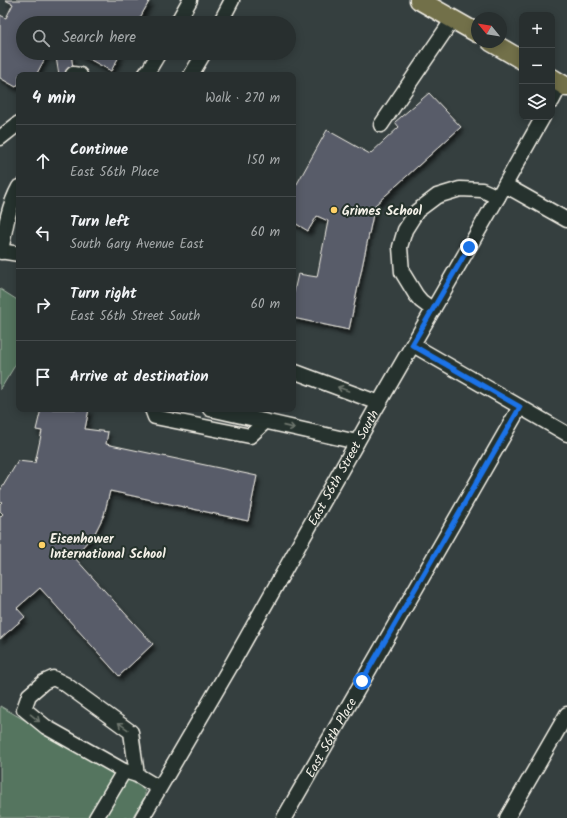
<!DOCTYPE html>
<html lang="en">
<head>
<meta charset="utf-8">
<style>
	body { margin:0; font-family:Kalam,sans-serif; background:#343b3b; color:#f1f3f6 }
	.controls { position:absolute; right:12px; top:12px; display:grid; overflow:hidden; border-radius:8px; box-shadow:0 2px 10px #0003 }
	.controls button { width:36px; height:36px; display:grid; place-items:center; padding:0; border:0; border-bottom:1px solid #444a4b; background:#282f2f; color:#f1f3f6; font:20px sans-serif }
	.compass { position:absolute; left:471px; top:12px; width:36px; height:36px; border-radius:50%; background:#282f2f; box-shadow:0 2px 10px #0003; rotate:300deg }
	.stop { position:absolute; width:12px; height:12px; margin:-9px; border:3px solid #1a73e8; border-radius:50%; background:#fff }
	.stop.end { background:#1a73e8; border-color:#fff; box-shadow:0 1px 4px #0008 }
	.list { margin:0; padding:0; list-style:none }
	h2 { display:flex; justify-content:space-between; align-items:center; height:52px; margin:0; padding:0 16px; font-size:17px }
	h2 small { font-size:13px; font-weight:400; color:#a5a9aa }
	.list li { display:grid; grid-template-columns:26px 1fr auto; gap:12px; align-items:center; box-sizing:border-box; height:72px; padding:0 16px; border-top:1px solid #444a4b }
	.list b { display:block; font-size:15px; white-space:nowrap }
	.list p { margin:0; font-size:13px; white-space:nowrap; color:#a5a9aa }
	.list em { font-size:13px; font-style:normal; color:#a5a9aa }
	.icon { flex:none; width:22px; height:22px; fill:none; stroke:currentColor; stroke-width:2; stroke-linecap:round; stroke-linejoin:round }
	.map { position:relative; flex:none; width:567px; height:818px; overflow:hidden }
	.search { position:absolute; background:#282f2f; box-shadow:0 2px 10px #0003; left:16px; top:16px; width:280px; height:44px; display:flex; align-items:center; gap:10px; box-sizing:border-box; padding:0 14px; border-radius:22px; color:#a5a9aa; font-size:15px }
	.panel { position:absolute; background:#282f2f; box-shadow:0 2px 10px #0003; left:16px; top:72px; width:280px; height:340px; border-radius:8px }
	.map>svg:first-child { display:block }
	.green { fill:#54755f; stroke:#a4b3a4 }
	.building { fill:#585c69; stroke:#f4f1e8; filter:url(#shadow) }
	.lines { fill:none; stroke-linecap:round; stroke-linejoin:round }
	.minor-casing { stroke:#f4f1e8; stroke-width:17 }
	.major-casing { stroke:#f4f1e8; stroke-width:21 }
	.minor { stroke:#26332d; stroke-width:14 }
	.major { stroke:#726f4a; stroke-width:18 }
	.oneway { stroke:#6e766e }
	.route { stroke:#1a73e8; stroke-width:5 }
	.poi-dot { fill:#ffd166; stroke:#26332d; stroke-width:1.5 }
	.labels { text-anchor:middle; stroke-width:4; stroke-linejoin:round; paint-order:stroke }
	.poi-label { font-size:13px; font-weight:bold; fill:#f4f1e8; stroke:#26332d; text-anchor:start }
	.street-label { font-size:13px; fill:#f4f1e8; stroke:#26332d }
</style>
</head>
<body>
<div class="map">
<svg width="567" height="818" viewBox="0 0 567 818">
	<defs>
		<filter id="shadow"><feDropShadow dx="2.5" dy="4.5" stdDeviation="2" flood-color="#0009"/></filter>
	</defs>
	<rect width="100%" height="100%" fill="#353f3f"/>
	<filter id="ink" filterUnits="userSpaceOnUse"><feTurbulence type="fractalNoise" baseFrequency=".025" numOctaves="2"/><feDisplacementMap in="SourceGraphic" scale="8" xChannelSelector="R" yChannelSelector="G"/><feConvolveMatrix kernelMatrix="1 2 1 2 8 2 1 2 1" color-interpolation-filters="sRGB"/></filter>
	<g filter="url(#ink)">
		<g class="green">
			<path d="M0 289 19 301V359L0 390Z"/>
			<path d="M0 706 139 786 145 791V796L132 818H0Z"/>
		</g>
		<g class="building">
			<path d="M5 0H150L137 23H23V53H71L74 75H59L56 57 48 53 36 75H19V83L16 87 0 78V15L6 18 13 4Z"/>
			<path d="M78 53H121L111 71Z"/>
			<path d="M429 93 461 127 375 205 349 330 293 318V296L298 274 317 277 328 221 317 216 308 231 293 222V191L327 130 370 154 399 127 395 122Z"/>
			<path d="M41 409H89L85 429 108 432 106 444 257 476 248 521 110 491 104 515 95 533 74 557 153 644 119 676 40 588 17 608 25 617 0 639V517L3 514 0 511V504L2 502 0 501V491L18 461 35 463 42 431 36 430Z"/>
		</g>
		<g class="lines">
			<defs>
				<g id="minor">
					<path d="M177 23 190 0"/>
					<path d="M220 23 232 0"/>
					<path d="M73 74 80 75"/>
					<path d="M145 75 150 68 159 53"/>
					<path d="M191 75 204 53"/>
					<path d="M552 101 561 84"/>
					<path d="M381 125 453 19"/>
					<path d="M0 138 19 123"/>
					<path d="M505 185 567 220"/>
					<path d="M0 251 19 254"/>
					<path d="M1 252C5 229 8 207 19 187"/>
					<path d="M433 310 421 301 416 295 402 272 400 247 405 230 417 211 437 196 460 189 482 190 498 197"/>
					<path d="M413 345 567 434"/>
					<path d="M293 371 379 403"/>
					<path d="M152 409 155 417 250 436 265 422"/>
					<path d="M210 409 357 442"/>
					<path d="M137 775 131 732 65 684 53 678 44 682 29 695 24 709 46 727 124 771 137 775 159 788"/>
					<path d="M96 818 124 771"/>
					<path id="s1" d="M142 818 233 662 379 403 498 197 543 117"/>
					<path id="s2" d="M284 818 520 407"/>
					<path d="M507 818 567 714"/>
				</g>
				<g id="major">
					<path d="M419 0 477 33"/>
					<path d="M491 42 522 60"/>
					<path d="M552 78 567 87"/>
				</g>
			</defs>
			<use href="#minor" class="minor-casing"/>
			<use href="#major" class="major-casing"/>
			<use href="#minor" class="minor"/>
			<use href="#major" class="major"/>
		</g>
		<defs><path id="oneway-shaft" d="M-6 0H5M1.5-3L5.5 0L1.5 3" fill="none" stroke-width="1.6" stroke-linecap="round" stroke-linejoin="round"/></defs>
		<g class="oneway">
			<use href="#oneway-shaft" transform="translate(343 389) rotate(-160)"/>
			<use href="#oneway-shaft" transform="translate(289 427) rotate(13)"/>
			<use href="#oneway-shaft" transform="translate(35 718) rotate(39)"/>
			<use href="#oneway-shaft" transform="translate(123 726) rotate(-144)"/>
		</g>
	</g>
	<g class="lines" filter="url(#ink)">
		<path class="route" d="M362 681 520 407 412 345 469 247"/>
	</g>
	<g class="poi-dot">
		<circle cx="334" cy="210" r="4"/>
		<circle cx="42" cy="545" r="4"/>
	</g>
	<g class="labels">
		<g class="poi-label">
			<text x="342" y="215">Grimes School</text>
			<text x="50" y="543">Eisenhower<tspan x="50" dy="15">International School</tspan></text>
		</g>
		<g class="street-label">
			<text dy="5" stroke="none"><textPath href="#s1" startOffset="404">East 56th Street South</textPath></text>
			<text dy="5" stroke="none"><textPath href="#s2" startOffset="93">East 56th Place</textPath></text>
		</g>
	</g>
</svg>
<div class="controls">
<button>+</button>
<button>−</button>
<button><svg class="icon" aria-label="layers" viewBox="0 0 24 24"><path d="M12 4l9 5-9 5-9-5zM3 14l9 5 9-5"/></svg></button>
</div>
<svg class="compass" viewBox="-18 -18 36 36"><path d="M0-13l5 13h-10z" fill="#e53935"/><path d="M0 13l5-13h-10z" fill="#a5a9aa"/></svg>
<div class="stop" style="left:362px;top:681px"></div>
<div class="stop end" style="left:469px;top:247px"></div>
<div class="search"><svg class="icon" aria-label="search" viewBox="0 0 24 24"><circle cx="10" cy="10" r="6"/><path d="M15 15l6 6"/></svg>Search here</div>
<section class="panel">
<h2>4 min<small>Walk · 270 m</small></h2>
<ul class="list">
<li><svg class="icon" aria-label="ahead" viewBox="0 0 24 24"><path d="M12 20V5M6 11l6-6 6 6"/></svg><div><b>Continue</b><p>East 56th Place</p></div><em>150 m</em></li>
<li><svg class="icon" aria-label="left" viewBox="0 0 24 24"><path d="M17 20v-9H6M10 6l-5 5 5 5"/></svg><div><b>Turn left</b><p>South Gary Avenue East</p></div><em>60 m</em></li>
<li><svg class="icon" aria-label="right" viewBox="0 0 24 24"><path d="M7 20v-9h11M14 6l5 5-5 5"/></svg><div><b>Turn right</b><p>East 56th Street South</p></div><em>60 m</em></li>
<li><svg class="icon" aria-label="arrive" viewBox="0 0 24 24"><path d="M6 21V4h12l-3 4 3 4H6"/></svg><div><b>Arrive at destination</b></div></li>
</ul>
</section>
</div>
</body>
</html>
